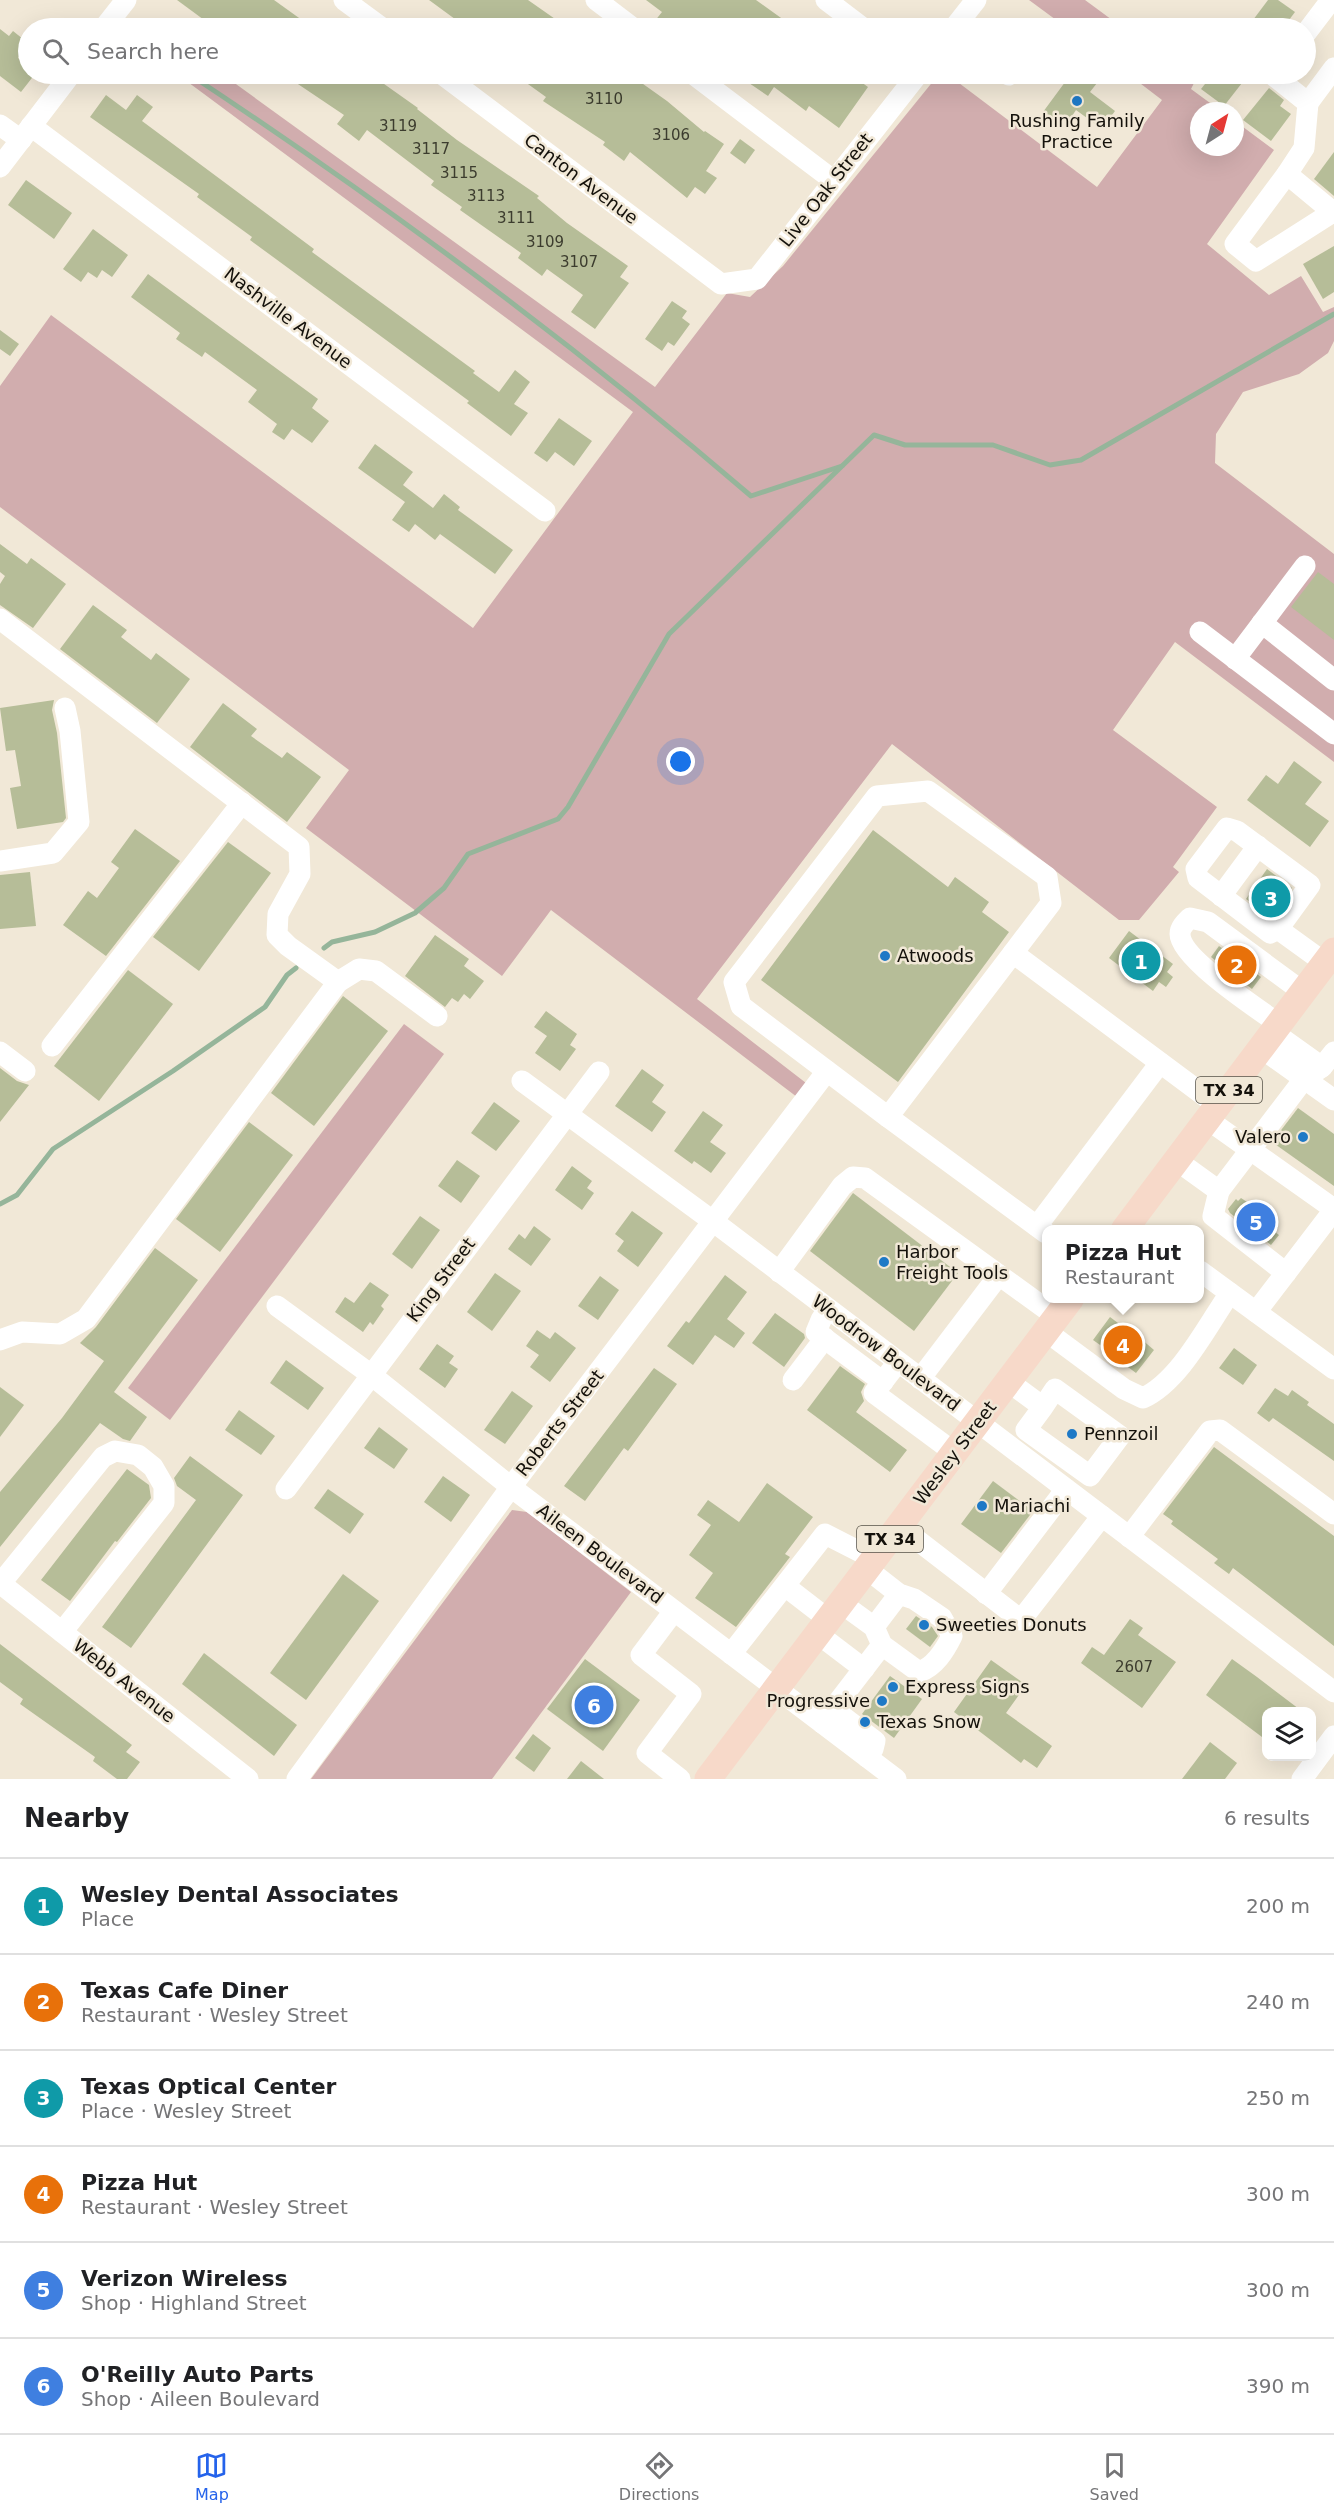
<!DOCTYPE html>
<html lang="en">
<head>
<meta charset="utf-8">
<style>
	body { margin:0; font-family:"DejaVu Sans",sans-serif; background:#f2f2f2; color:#202124 }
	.controls { position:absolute; right:18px; bottom:18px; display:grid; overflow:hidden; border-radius:12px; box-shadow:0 6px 24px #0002 }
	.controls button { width:54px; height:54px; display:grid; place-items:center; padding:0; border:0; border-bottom:2px solid #e0e0e0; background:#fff; color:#202124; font:30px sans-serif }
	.compass { position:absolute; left:1190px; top:102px; width:54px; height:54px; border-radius:50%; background:#fff; box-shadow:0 6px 24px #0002; rotate:36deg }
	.you { position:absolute; left:681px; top:762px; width:21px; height:21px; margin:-15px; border:4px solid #fff; border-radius:50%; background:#1a73e8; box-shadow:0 0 0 9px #1a73e833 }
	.badge { display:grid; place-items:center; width:39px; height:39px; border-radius:50%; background:#2563eb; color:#fff; font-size:20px; font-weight:700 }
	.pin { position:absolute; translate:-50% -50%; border:3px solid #fff; box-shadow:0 2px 6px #0006 }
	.popup { position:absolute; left:1042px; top:1225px; width:162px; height:78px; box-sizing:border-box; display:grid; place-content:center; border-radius:12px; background:#fff; filter:drop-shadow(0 2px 4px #0005); font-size:20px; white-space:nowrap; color:#757577 }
	.popup b { font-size:22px; color:#202124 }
	.popup::after { content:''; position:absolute; left:50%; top:100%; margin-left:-12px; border:12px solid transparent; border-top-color:#fff }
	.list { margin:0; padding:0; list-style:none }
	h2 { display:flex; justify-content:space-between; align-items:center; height:78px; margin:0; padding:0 24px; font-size:26px }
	h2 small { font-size:20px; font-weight:400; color:#757577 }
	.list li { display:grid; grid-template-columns:39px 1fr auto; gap:18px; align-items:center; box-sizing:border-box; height:96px; padding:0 24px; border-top:2px solid #e0e0e0 }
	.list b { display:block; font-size:22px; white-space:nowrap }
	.list p { margin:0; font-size:20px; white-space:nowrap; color:#757577 }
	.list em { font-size:20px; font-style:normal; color:#757577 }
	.icon { flex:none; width:33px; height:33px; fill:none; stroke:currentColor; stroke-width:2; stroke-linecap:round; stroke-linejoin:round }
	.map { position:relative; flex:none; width:1334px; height:1779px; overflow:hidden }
	.search { position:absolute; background:#fff; box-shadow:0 6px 24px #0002; left:18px; right:18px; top:18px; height:66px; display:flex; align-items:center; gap:15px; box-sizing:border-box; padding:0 21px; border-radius:33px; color:#757577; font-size:22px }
	.sheet { height:654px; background:#fff }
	nav { display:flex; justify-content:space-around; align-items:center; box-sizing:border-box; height:84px; border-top:2px solid #e0e0e0; background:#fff; font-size:16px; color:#757577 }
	nav a { display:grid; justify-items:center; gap:3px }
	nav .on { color:#2563eb }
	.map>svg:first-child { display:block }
	.green { fill:#d1adae }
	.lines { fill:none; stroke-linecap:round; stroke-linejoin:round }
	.stream { stroke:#95b59a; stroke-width:5 }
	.building { fill:#b6bd98 }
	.minor { stroke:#fff; stroke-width:21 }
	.major { stroke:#f7d9c9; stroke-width:27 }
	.poi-dot { fill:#1e79c6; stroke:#f1e8d7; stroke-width:2 }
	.labels { text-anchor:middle; stroke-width:5; stroke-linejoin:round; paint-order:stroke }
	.number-label { font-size:15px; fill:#3c3c2e }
	.shield { fill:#f1e8d7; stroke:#565248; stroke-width:1.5 }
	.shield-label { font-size:16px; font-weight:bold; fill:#14110b }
	.poi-label { font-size:18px; fill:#14110b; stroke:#f1e8d7; text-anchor:start }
	.street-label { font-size:18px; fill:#14110b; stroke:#f1e8d7 }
</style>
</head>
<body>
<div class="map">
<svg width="1334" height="1779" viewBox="0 0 1334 1779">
	<rect width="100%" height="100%" fill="#f1e8d7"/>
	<g class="green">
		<path d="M1029 0H1085L1123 28H1067Z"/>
		<path d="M177 74H222L655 387 727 293 750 297 783 266 939 74H947L1097 187 1162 100 1128 74H1182L1194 83 1191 89 1221 111H1199V147H1235V121L1274 150 1207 244 1269 295 1301 276 1323 312 1334 307V341L1328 353 1299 374 1243 392 1216 434 1215 463 1334 554V762L1175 642 1113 730 1217 807 1173 867 1179 872 1139 920H1119L892 744 697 999 806 1083 797 1097 551 910 502 976 306 828 349 770 0 507V386L51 315 473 628 633 412Z"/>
		<path d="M404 1024 444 1054 170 1420 128 1388Z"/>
		<path d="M512 1510 527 1512 631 1592 492 1779H311Z"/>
	</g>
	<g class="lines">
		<g class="stream">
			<path d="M189 74C384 203 573 343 751 496L842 466"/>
			<path d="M324 948 332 942 375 932 415 913 444 888 468 854 558 819 568 807 669 634 874 435 905 445H993L1050 465 1081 460 1334 314"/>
			<path d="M0 1204 17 1195 53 1149 173 1071 265 1007 287 975 296 968"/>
		</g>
	</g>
	<g class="building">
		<path d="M177 0H274L313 28H215Z"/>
		<path d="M429 0H528L568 28H454L459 22Z"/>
		<path d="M646 0H756L795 28H663L654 22 662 12Z"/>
		<path d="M1268 0H1278L1295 12 1283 28H1247Z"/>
		<path d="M0 29 9 36 13 31 28 43 18 58 28 66V74H35L21 92 0 76Z"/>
		<path d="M283 74H370L418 108 417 109 457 140 539 196 537 198 567 223 628 266 620 277 629 283 595 329 571 312 583 295 547 269 542 276 518 258 521 253 460 210 462 207 431 185 434 181 367 130 359 141 337 124 344 115Z"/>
		<path d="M514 74H629L667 101 704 132 705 131 724 144 706 171 717 178 705 194 695 187 687 198 630 152 624 161 603 145 605 142 543 101 546 97Z"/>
		<path d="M755 74H850L868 87 839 128 809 106 806 111 774 87 768 96 749 83Z"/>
		<path d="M1071 74H1104L1090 92 1115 111 1102 129 1076 110 1064 128 1043 112Z"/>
		<path d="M1213 74H1249L1224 106 1201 89Z"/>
		<path d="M1269 88 1284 100 1280 106 1291 114 1271 141 1243 120Z"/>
		<path d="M106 95 126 110 137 95 153 107 142 121 314 249 312 252 475 371 473 373 499 392 515 370 530 382 514 404 528 413 511 436 467 403 469 401 250 240 252 237 197 197 199 194 90 117Z"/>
		<path d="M740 139 755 150 745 164 730 153Z"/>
		<path d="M1334 152V196L1314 179Z"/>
		<path d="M26 180 72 213 54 239 8 205Z"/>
		<path d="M93 229 128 255 112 277 102 270 97 278 88 272 81 282 63 269Z"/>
		<path d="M1334 246V292L1323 299 1303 264Z"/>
		<path d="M148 274 318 399 312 408 329 421 312 443 292 429 284 440 272 432 277 424 248 402 257 390 205 352 202 357 176 339 180 333 131 297Z"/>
		<path d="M672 301 687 311 682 318 690 324 674 346 668 342 662 351 645 339Z"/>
		<path d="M0 330 19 344 10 356 0 349Z"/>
		<path d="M559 418 592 441 574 466 555 452 547 462 534 453Z"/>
		<path d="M375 444 413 472 403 485 433 508 444 494 460 507 458 510 513 550 495 574 440 534 435 540 415 524 409 532 392 520 405 502 358 468Z"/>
		<path d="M0 544 27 564 31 558 66 584 33 628 0 605V584L5 576 0 572Z"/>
		<path d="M1318 572 1334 584V640L1291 607Z"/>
		<path d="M93 605 127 630 121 637 151 660 156 653 190 679 157 723 60 649Z"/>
		<path d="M54 700 52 710 57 733 66 818 63 822 17 829 10 788 21 786 15 750 6 751 0 708Z"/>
		<path d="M223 703 257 729 251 736 282 758 287 752 321 777 287 822 190 747Z"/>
		<path d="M1294 761 1322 782 1305 804 1329 821 1310 847 1247 800 1266 775 1278 784Z"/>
		<path d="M135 829 180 861 106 956 63 925 88 891 97 898 119 868 111 862Z"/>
		<path d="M873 830 948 887 955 877 989 902 982 912 1009 932 898 1082 761 980Z"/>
		<path d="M228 842 271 873 199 971 153 937Z"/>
		<path d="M1267 869 1292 888 1271 917 1246 899Z"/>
		<path d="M30 872 36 926 0 929V875Z"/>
		<path d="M1129 931 1173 964 1167 972 1173 977 1166 987 1159 982 1153 991 1109 958Z"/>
		<path d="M435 935 469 959 464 966 484 981 470 999 464 994 458 1002 452 998 445 1007 405 976Z"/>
		<path d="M1219 946 1261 977 1252 989 1211 957Z"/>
		<path d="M128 970 173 1004 99 1101 54 1066Z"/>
		<path d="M343 996 388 1031 314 1126 271 1093Z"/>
		<path d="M546 1011 577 1034 570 1045 576 1049 560 1071 535 1053 547 1036 534 1027Z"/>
		<path d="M0 1068 17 1081 29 1085 0 1122Z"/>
		<path d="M642 1069 664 1085 652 1102 666 1112 652 1132 615 1106Z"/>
		<path d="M494 1102 520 1121 496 1151 471 1133Z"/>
		<path d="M1298 1108 1334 1134V1186L1272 1142Z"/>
		<path d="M703 1111 723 1125 710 1142 726 1153 711 1173 694 1161 692 1164 674 1151Z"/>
		<path d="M249 1122 293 1155 220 1252 176 1219Z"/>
		<path d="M457 1160 480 1176 461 1203 438 1186Z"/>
		<path d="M572 1166 592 1181 587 1188 594 1193 582 1210 555 1190Z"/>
		<path d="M853 1193 958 1273 914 1331 810 1251Z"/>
		<path d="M1241 1198 1268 1216 1266 1218 1278 1227 1275 1232 1279 1235 1271 1245 1230 1213 1228 1209 1236 1199 1238 1201Z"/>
		<path d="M632 1211 663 1233 638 1267 617 1251 624 1241 615 1234Z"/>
		<path d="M420 1216 440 1230 412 1269 392 1254Z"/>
		<path d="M534 1226 551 1239 531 1266 508 1249 519 1234 525 1239Z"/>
		<path d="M155 1248 198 1280 114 1392 147 1417 130 1441 123 1439 100 1423 0 1547V1492L62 1418 104 1361 80 1343 96 1327Z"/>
		<path d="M495 1273 521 1291 492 1331 467 1312Z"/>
		<path d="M725 1275 747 1292 727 1319 745 1333 734 1348 715 1335 693 1365 667 1346 686 1321 689 1323Z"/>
		<path d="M600 1276 619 1290 598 1320 578 1306Z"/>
		<path d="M370 1282 389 1295 381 1306 384 1309 373 1325 370 1322 363 1332 335 1312 345 1297 354 1303Z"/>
		<path d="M775 1313 804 1334 805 1338 784 1367 752 1343Z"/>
		<path d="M1110 1317 1126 1329 1127 1327 1154 1350 1136 1373 1120 1361 1118 1364 1107 1356 1110 1352 1093 1340Z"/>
		<path d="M537 1330 550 1339 555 1332 576 1348 550 1382 530 1367 539 1355 526 1346Z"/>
		<path d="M437 1344 454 1356 449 1363 458 1369 445 1388 419 1369Z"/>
		<path d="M1234 1348 1257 1365 1243 1385 1219 1368Z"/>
		<path d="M286 1360 324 1388 308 1410 270 1383Z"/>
		<path d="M840 1366 865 1384 861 1392 864 1401 856 1412 907 1450 890 1472 807 1410Z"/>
		<path d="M654 1368 677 1384 628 1451 624 1448 585 1501 564 1486Z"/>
		<path d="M0 1387 24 1405 0 1437Z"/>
		<path d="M1275 1388 1288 1396 1292 1390 1309 1402 1307 1405 1334 1424V1461L1273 1418 1269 1422 1257 1413Z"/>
		<path d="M512 1391 533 1406 505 1444 484 1430Z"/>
		<path d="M239 1410 275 1436 261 1455 225 1430Z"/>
		<path d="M379 1427 408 1449 394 1469 364 1448Z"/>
		<path d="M1214 1447 1334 1536V1646L1233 1568 1229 1574 1214 1563 1218 1559 1171 1524 1173 1521 1163 1514Z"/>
		<path d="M190 1456 243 1495 131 1648 102 1627 196 1500 177 1486 174 1478Z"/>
		<path d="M127 1469 149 1485 151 1498 117 1542 115 1541 70 1601 41 1580Z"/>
		<path d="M443 1476 470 1495 451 1522 424 1502Z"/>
		<path d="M993 1481 1033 1511 1001 1553 961 1524Z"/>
		<path d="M767 1483 813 1517 785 1554 790 1557 736 1627 695 1598 713 1573 689 1555 711 1525 697 1515 708 1500 739 1522Z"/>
		<path d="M328 1489 364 1514 350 1534 314 1508Z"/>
		<path d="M343 1574 379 1601 306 1700 270 1673Z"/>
		<path d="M916 1616 932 1627 938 1636 930 1647 906 1629Z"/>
		<path d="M1130 1619 1143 1628 1138 1635 1176 1662 1142 1708 1081 1663 1092 1647 1104 1655Z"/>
		<path d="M0 1644 132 1745 126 1752 140 1762 127 1779H117L93 1761 95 1757 20 1704 23 1699 0 1682Z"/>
		<path d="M204 1653 297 1725 274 1756 182 1684Z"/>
		<path d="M585 1659 640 1700 603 1751 547 1709Z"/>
		<path d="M1232 1659 1257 1677 1303 1712H1266V1740L1206 1695Z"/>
		<path d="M991 1660 1026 1685 1006 1713 1052 1746 1037 1768 1024 1759 1021 1763 954 1712Z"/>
		<path d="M890 1676 922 1699 894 1738 862 1714Z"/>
		<path d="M533 1734 551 1748 534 1772 515 1758Z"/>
		<path d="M1210 1742 1237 1763 1225 1779H1182Z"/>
		<path d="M581 1761 604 1779H567Z"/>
	</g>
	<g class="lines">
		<g class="minor">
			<path d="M344 0 382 28"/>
			<path d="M596 0 633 28"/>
			<path d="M826 0 863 28"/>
			<path d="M104 28 126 0"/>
			<path d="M954 28 976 0"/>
			<path d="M1306 33 1331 0"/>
			<path d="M442 74 721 284 757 279 918 74"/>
			<path d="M693 74 833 180"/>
			<path d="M1007 74 1009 75"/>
			<path d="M1275 74 1273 75 1308 103 1334 68"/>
			<path d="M1308 103 1304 148 1287 174 1334 213"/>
			<path d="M0 125 21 140"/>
			<path d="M31 126 545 511"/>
			<path d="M0 167 71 74"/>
			<path d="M1287 174 1235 244 1256 261 1333 212"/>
			<path d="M0 619 299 847 300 874 278 914 277 935 288 946 338 982"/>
			<path d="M1262 623 1334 680"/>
			<path d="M1200 632 1334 734"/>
			<path d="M1235 659 1305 566"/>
			<path d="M0 861 53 853 79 822 70 731 65 708"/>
			<path d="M1221 896 1258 846"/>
			<path d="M1278 929 1270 933 1198 878 1196 869 1227 828 1237 831 1310 885 1278 929 1325 963"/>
			<path d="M1279 1024C1258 1009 1180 958 1180 934 1180 927 1186 922 1190 918L1208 922 1303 992"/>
			<path d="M1273 1032 1322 1067 1334 1052"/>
			<path d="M52 1046 242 803"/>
			<path d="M1261 1048 1334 1100"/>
			<path d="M0 1052 25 1071"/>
			<path d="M522 1081 714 1222 1334 1692"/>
			<path d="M888 1117 741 1006 734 982 877 796 928 791 1047 877 1051 903 1013 953"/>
			<path d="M1207 1119 1334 1209"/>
			<path d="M1176 1160 1219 1191 1304 1079 1322 1067"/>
			<path d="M1219 1191 1213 1216 1286 1273"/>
			<path d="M1037 1226 1160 1063"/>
			<path d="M1046 1233 888 1117 1013 953 1217 1105"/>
			<path d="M1200 1271 1334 1369"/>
			<path d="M779 1272 842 1186 853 1177 865 1178 1057 1317"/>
			<path d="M277 1306 370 1374 511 1487 896 1779"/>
			<path d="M828 1309 821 1320 816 1332 883 1382"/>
			<path d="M1256 1312 1334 1210"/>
			<path d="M1047 1332 1124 1389 1143 1398C1180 1381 1207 1326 1230 1293"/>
			<path d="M0 1340 22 1332 60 1334 86 1319 338 982 359 969 376 971 437 1016"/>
			<path d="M898 1362 874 1393 955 1453"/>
			<path d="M920 1379 999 1275"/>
			<path d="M793 1380 825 1338"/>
			<path d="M1009 1382 1043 1407 1055 1389 1120 1436 1090 1476 1026 1430 1043 1407"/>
			<path d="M286 1489 599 1072"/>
			<path d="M899 1526 1021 1620 1102 1516"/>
			<path d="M1129 1537 1210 1431 1220 1430 1334 1514"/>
			<path d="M0 1583 248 1779"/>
			<path d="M1 1583 103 1457 115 1451 138 1455 153 1467 164 1486V1503L62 1632"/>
			<path d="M785 1586 829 1620"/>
			<path d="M986 1594 1066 1489"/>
			<path d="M841 1603 874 1627 882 1645 919 1672C935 1667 945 1650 952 1636L942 1618 914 1599 899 1594 867 1569"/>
			<path d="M674 1611 641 1655 691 1694 647 1753 680 1779"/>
			<path d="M874 1627 899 1594"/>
			<path d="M818 1634 864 1669"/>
			<path d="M731 1654 825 1534 874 1559"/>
			<path d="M833 1709 875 1741 873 1749 867 1757"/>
			<path d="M822 1723 882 1645"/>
			<path d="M297 1779 511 1487 827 1071"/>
			<path d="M1302 1779 1334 1736"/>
		</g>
		<g class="major">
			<path d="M1124 1230 1334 951"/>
			<path d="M708 1779 1071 1298"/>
		</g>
	</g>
	<g class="poi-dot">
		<circle cx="1077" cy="101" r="6"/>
		<circle cx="885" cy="956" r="6"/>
		<circle cx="1303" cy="1137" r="6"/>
		<circle cx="884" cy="1262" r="6"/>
		<circle cx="1072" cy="1434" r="6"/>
		<circle cx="982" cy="1506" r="6"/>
		<circle cx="924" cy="1625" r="6"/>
		<circle cx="893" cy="1687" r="6"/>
		<circle cx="882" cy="1701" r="6"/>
		<circle cx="865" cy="1722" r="6"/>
	</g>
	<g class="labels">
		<g class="number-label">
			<text x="604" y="104">3110</text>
			<text x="398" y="131">3119</text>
			<text x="671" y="140">3106</text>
			<text x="431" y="154">3117</text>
			<text x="459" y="178">3115</text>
			<text x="486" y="201">3113</text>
			<text x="516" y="223">3111</text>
			<text x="545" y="247">3109</text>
			<text x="579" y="267">3107</text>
			<text x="1134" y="1672">2607</text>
		</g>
		<g class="shield">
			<rect x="1196" y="1077" width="66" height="26" rx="4.5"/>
			<rect x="857" y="1526" width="66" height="26" rx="4.5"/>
		</g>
		<g class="shield-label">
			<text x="1229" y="1096">TX 34</text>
			<text x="890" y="1545">TX 34</text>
		</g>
		<g class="poi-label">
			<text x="1077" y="127" text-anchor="middle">Rushing Family<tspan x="1077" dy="21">Practice</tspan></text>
			<text x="897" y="962">Atwoods</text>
			<text x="1291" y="1143" text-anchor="end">Valero</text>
			<text x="896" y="1258">Harbor<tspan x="896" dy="21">Freight Tools</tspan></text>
			<text x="1084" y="1440">Pennzoil</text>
			<text x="994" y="1512">Mariachi</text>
			<text x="936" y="1631">Sweeties Donuts</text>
			<text x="905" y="1693">Express Signs</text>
			<text x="870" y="1707" text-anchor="end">Progressive</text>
			<text x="877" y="1728">Texas Snow</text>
		</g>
		<g class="street-label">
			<text transform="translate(581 179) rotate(37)" y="6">Canton Avenue</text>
			<text transform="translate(826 190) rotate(-52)" y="6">Live Oak Street</text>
			<text transform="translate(288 318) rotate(37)" y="6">Nashville Avenue</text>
			<text transform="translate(441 1280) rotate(-53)" y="6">King Street</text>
			<text transform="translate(886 1353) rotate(37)" y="6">Woodrow Boulevard</text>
			<text transform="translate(560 1423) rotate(-52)" y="6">Roberts Street</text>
			<text transform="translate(955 1453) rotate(-53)" y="6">Wesley Street</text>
			<text transform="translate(600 1554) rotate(37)" y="6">Aileen Boulevard</text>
			<text transform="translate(124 1681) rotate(38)" y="6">Webb Avenue</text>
		</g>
	</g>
</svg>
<div class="controls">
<button><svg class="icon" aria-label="layers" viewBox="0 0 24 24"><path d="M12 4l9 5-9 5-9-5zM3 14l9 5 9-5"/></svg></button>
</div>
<svg class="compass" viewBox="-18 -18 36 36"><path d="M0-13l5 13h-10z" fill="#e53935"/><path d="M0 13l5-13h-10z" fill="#757577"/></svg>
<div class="you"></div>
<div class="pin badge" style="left:1141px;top:961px;background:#0f9aa8">1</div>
<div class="pin badge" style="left:1237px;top:965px;background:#e8710a">2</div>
<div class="pin badge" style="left:1271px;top:898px;background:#0f9aa8">3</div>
<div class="pin badge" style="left:1123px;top:1345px;background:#e8710a">4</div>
<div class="popup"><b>Pizza Hut</b>Restaurant</div>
<div class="pin badge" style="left:1256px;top:1222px;background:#3f7fe0">5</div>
<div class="pin badge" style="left:594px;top:1705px;background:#3f7fe0">6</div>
<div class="search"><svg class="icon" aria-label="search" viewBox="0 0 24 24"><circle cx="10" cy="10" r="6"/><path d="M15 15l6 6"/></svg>Search here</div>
</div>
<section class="sheet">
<h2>Nearby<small>6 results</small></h2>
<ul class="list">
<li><span class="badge" style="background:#0f9aa8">1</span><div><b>Wesley Dental Associates</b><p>Place</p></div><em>200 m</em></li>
<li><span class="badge" style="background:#e8710a">2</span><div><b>Texas Cafe Diner</b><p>Restaurant · Wesley Street</p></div><em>240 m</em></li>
<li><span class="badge" style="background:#0f9aa8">3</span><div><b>Texas Optical Center</b><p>Place · Wesley Street</p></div><em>250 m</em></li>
<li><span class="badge" style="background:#e8710a">4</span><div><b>Pizza Hut</b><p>Restaurant · Wesley Street</p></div><em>300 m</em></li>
<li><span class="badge" style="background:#3f7fe0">5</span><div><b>Verizon Wireless</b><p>Shop · Highland Street</p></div><em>300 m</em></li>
<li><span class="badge" style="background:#3f7fe0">6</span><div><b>O'Reilly Auto Parts</b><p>Shop · Aileen Boulevard</p></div><em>390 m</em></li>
</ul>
</section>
<nav>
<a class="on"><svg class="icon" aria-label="map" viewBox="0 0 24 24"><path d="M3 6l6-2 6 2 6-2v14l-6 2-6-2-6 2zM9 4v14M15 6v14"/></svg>Map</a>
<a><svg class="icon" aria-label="directions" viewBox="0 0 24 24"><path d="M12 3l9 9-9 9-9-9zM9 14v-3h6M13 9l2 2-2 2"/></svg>Directions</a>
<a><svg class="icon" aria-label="saved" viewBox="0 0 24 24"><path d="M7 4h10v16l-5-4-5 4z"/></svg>Saved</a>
</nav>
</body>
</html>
